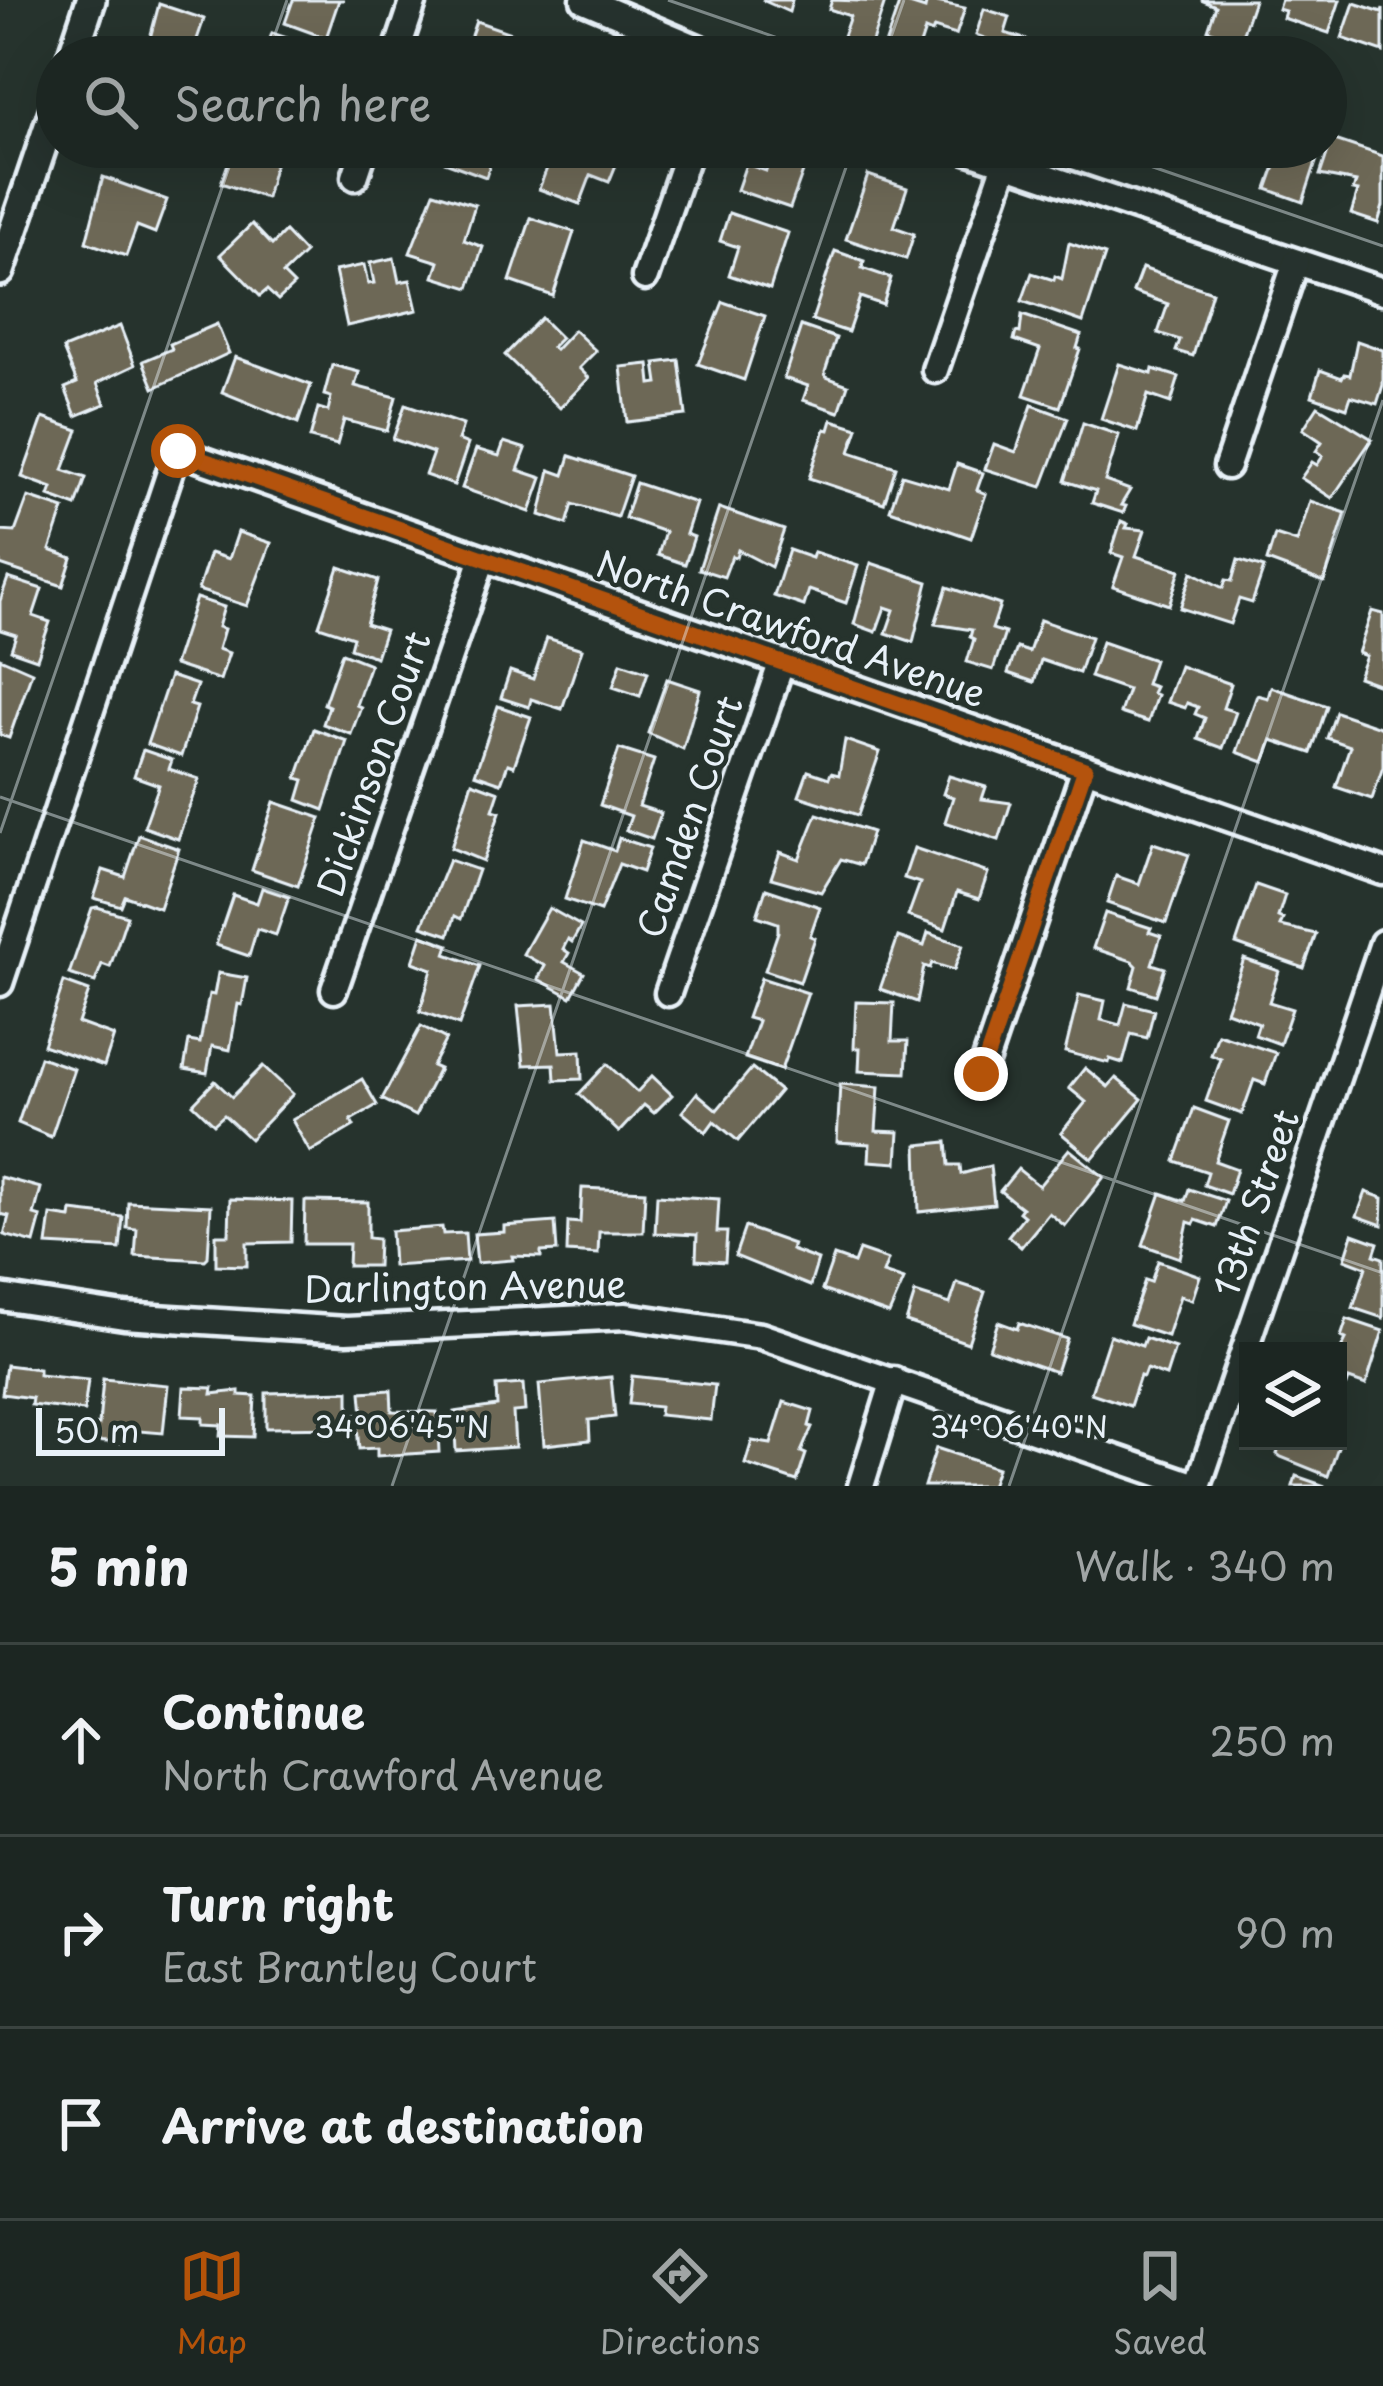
<!DOCTYPE html>
<html lang="en">
<head>
<meta charset="utf-8">
<style>
	body { margin:0; font-family:"Playpen Sans",sans-serif; background:#29322f; color:#f1f3f6 }
	.controls { position:absolute; right:36px; bottom:36px; display:grid; overflow:hidden; border-radius:0px; box-shadow:0 12px 48px #0002 }
	.controls button { width:108px; height:108px; display:grid; place-items:center; padding:0; border:0; border-bottom:3px solid #3a4340; background:#1c2622; color:#f1f3f6; font:60px sans-serif }
	.scale { position:absolute; left:36px; bottom:30px; width:189px; box-sizing:border-box; padding-left:12px; border:6px solid #e8f1f8; border-top:0; font-size:33px; line-height:42px; white-space:nowrap; color:#e8f1f8; -webkit-text-stroke:9px #26332d; paint-order:stroke }
	.stop { position:absolute; width:36px; height:36px; margin:-27px; border:9px solid #b45309; border-radius:50%; background:#fff }
	.stop.end { background:#b45309; border-color:#fff; box-shadow:0 3px 12px #0008 }
	.list { margin:0; padding:0; list-style:none }
	h2 { display:flex; justify-content:space-between; align-items:center; height:156px; margin:0; padding:0 48px; font-size:51px }
	h2 small { font-size:39px; font-weight:400; color:#a0a5a5 }
	.list li { display:grid; grid-template-columns:78px 1fr auto; gap:36px; align-items:center; box-sizing:border-box; height:192px; padding:0 48px; border-top:3px solid #3a4340 }
	.list b { display:block; font-size:45px; white-space:nowrap }
	.list p { margin:0; font-size:39px; white-space:nowrap; color:#a0a5a5 }
	.list em { font-size:39px; font-style:normal; color:#a0a5a5 }
	.icon { flex:none; width:66px; height:66px; fill:none; stroke:currentColor; stroke-width:2; stroke-linecap:round; stroke-linejoin:round }
	.map { position:relative; flex:none; width:1383px; height:1486px; overflow:hidden }
	.search { position:absolute; background:#1c2622; box-shadow:0 12px 48px #0002; left:36px; right:36px; top:36px; height:132px; display:flex; align-items:center; gap:30px; box-sizing:border-box; padding:0 42px; border-radius:66px; color:#a0a5a5; font-size:45px }
	.sheet { height:732px; background:#1c2622 }
	nav { display:flex; justify-content:space-around; align-items:center; box-sizing:border-box; height:168px; border-top:3px solid #3a4340; background:#1c2622; font-size:33px; color:#a0a5a5 }
	nav a { display:grid; justify-items:center; gap:6px }
	nav .on { color:#b45309 }
	.map>svg:first-child { display:block }
	.building { fill:#6d6756; stroke:#e8f1f8; stroke-width:3 }
	.lines { fill:none; stroke-linecap:round; stroke-linejoin:round }
	.minor-casing { stroke:#e8f1f8; stroke-width:33 }
	.tertiary-casing { stroke:#e8f1f8; stroke-width:36 }
	.minor { stroke:#26332d; stroke-width:24 }
	.tertiary { stroke:#26332d; stroke-width:27 }
	.route { stroke:#b45309; stroke-width:15 }
	.ticks { fill:none; stroke:#e8f1f8; stroke-width:3; stroke-opacity:0.45 }
	.labels { text-anchor:middle; stroke-width:9; stroke-linejoin:round; paint-order:stroke }
	.street-label { font-size:36px; fill:#e8f1f8; stroke:#26332d }
	.ticks-label { font-size:30px; text-anchor:middle; fill:#e8f1f8; stroke:#26332d; stroke-width:9; stroke-linejoin:round; paint-order:stroke }
</style>
</head>
<body>
<div class="map">
<svg width="1383" height="1486" viewBox="0 0 1383 1486">
	<rect width="100%" height="100%" fill="#26332d"/>
	<filter id="ink" filterUnits="userSpaceOnUse"><feTurbulence type="fractalNoise" baseFrequency=".00833" numOctaves="2"/><feDisplacementMap in="SourceGraphic" scale="24" xChannelSelector="R" yChannelSelector="G"/><feConvolveMatrix kernelMatrix="1 2 1 2 8 2 1 2 1" color-interpolation-filters="sRGB"/></filter>
	<g filter="url(#ink)">
		<g class="building">
			<path d="M293 0H344H339L326 38 285 23Z"/>
			<path d="M762 0H792L789 12Z"/>
			<path d="M832 0 885 2 870 48 842 39 850 16 829 9Z"/>
			<path d="M927 0 965 8 956 35 934 28 932 33 925 30 920 45 925 47 922 57 882 54 900 1 925 9Z"/>
			<path d="M1201 0H1254L1240 41 1208 30 1216 6Z"/>
			<path d="M1281 0H1340L1329 33 1283 18 1285 11 1278 9Z"/>
			<path d="M1354 3 1382 12 1383 8V52L1342 38Z"/>
			<path d="M159 4 204 19 191 57H145Z"/>
			<path d="M984 9 1010 17 1005 33 1037 43 1033 57H993L995 42 976 35Z"/>
			<path d="M476 21 528 39 522 57H464L466 50 484 57 486 51 468 44Z"/>
			<path d="M272 33 332 53 331 57H264Z"/>
			<path d="M1058 48 1085 57H1054Z"/>
			<path d="M1332 139 1383 156V206L1378 223 1351 214 1358 191 1353 190 1356 182 1320 175Z"/>
			<path d="M107 147H166L159 167Z"/>
			<path d="M234 147H279L266 198 221 183Z"/>
			<path d="M450 147H496L486 177 445 162Z"/>
			<path d="M555 147H600L620 155 609 182 591 175 580 204 539 189Z"/>
			<path d="M752 147H794L810 152 790 208 737 190 746 164 766 171 768 164 748 157Z"/>
			<path d="M1170 147H1210L1205 163 1169 150Z"/>
			<path d="M1282 147H1321L1303 202 1267 189Z"/>
			<path d="M868 175 907 188 894 227 914 234 906 259 846 239Z"/>
			<path d="M103 177 167 200 155 233 137 226 126 256 86 242Z"/>
			<path d="M434 192 475 205 464 240 483 247 469 288 434 277 439 262 410 253Z"/>
			<path d="M729 213 788 233 770 289 729 275 738 247 720 241Z"/>
			<path d="M531 218 574 232 553 296 510 281Z"/>
			<path d="M252 224 272 245 285 232 305 253 283 274 294 285 278 300 267 290 260 296 220 255Z"/>
			<path d="M1069 243 1105 255 1083 322 1022 301 1032 273 1054 280 1055 276 1062 279Z"/>
			<path d="M835 251 864 261 862 268 891 278 883 305 860 297 848 332 812 320Z"/>
			<path d="M394 258 399 282 410 280 417 310 347 326 335 271 364 265 368 284 374 283 370 263Z"/>
			<path d="M1142 268 1212 292 1193 356 1176 351 1180 340 1158 333 1168 304 1133 292Z"/>
			<path d="M723 302 765 316 744 380 698 364Z"/>
			<path d="M1022 315 1081 335 1077 348 1080 349 1060 407 1024 395 1040 349 1014 340 1016 332 1020 333Z"/>
			<path d="M541 318 561 338 552 347 555 350 574 330 596 351 579 368 589 378 560 408 505 355Z"/>
			<path d="M217 324 229 353 154 388 143 361 172 349 170 344Z"/>
			<path d="M120 326 135 365 97 383 105 404 76 416 65 388 77 383 63 349Z"/>
			<path d="M801 326 836 338 825 372 826 377 848 385 839 412 803 400 808 386 784 378Z"/>
			<path d="M1357 341 1383 350V385L1377 404 1351 396 1347 408 1312 396 1320 370 1342 378 1344 374 1350 375Z"/>
			<path d="M235 357 311 385 298 423 222 392Z"/>
			<path d="M679 360 686 415 627 422 621 367 649 364 651 384 658 383 655 363Z"/>
			<path d="M1119 364 1152 374 1153 369 1179 377 1171 403 1148 395 1137 431 1101 419Z"/>
			<path d="M332 365 359 372 355 386 396 397 387 431 344 420 337 445 310 438 318 408 328 411 331 397 324 395Z"/>
			<path d="M405 405 463 425 458 440 468 444 454 485 425 475 433 453 393 439Z"/>
			<path d="M1032 405 1068 418 1042 487 985 469 994 444 1016 452Z"/>
			<path d="M1318 406 1372 439 1332 498 1301 478 1312 462 1317 465 1323 456 1316 451 1322 442 1303 429Z"/>
			<path d="M43 418 78 430 63 470 86 478 76 506 49 496 52 488 22 477Z"/>
			<path d="M832 420 858 428 850 452 896 467 884 503 809 478 825 429 829 430Z"/>
			<path d="M1083 423 1119 435 1105 481 1130 490 1121 505 1126 506 1123 513 1092 503 1096 491 1065 481Z"/>
			<path d="M504 442 526 449 518 470 542 478 530 512 462 488 476 449 499 456Z"/>
			<path d="M570 456 631 476 617 517 573 504 567 524 540 515 550 470 564 475Z"/>
			<path d="M957 464 983 473 977 490 986 494 971 538 890 510 902 475 949 489Z"/>
			<path d="M636 483 696 503 686 534 694 537 685 564 658 555 665 532 625 518Z"/>
			<path d="M28 497 64 509 50 550 72 558 63 586 0 565V531L15 532Z"/>
			<path d="M1310 501 1346 513 1324 582 1267 561 1275 535 1297 542Z"/>
			<path d="M719 508 784 530 771 567 738 550 736 557 732 556 724 577 699 569Z"/>
			<path d="M1121 521 1128 524 1126 528 1145 530 1136 556 1180 570 1169 605 1113 586 1123 557 1111 553Z"/>
			<path d="M238 532 271 543 247 606 198 590 210 553 229 559Z"/>
			<path d="M789 550 812 558 814 552 858 566 846 603 809 590 804 606 774 596Z"/>
			<path d="M1238 560 1264 568 1252 603 1239 599 1230 624 1180 608 1192 572 1223 588 1226 580 1232 581Z"/>
			<path d="M871 563 928 582 913 642 886 633 894 610 885 607 876 632 854 624Z"/>
			<path d="M339 567 378 580 366 624 385 630 376 657 350 648 353 637 319 626Z"/>
			<path d="M8 578 42 589 33 616 50 622 37 659 11 650 16 635 0 630V601Z"/>
			<path d="M947 587 1000 605 992 629 1005 633 993 670 967 662 974 639 970 637 972 630 935 624Z"/>
			<path d="M196 598 224 607 218 627 224 629 218 649 229 653 220 680 174 665Z"/>
			<path d="M1372 611 1383 614V686L1358 677 1366 656 1358 653Z"/>
			<path d="M1040 620 1091 637 1079 673 1041 660 1034 682 1008 673 1017 648 1029 652Z"/>
			<path d="M547 638 582 649 562 709 531 699 529 707 501 698 510 671 533 679Z"/>
			<path d="M1102 642 1154 660 1146 684 1155 687 1152 693 1157 695 1148 722 1120 713 1128 690 1090 677Z"/>
			<path d="M342 653 370 664 356 705 361 707 351 734 323 724 329 706 324 704Z"/>
			<path d="M0 658 32 672 9 738 0 735Z"/>
			<path d="M621 663 648 672 640 696 613 687Z"/>
			<path d="M1180 666 1231 684 1223 708 1236 712 1223 748 1198 739 1205 718 1195 714 1198 707 1187 703 1185 708 1167 702Z"/>
			<path d="M170 676 197 685 190 705 197 707 181 756 147 744Z"/>
			<path d="M667 679 700 690 683 749 648 733Z"/>
			<path d="M1271 687 1327 706 1311 753 1272 740 1264 762 1237 752 1257 695 1268 698Z"/>
			<path d="M498 706 531 717 514 766 508 764 501 783 475 774Z"/>
			<path d="M1336 712 1383 728V767L1372 799 1336 787 1350 746 1327 738Z"/>
			<path d="M314 729 347 741 324 810 298 800 304 780 297 778Z"/>
			<path d="M845 740 880 752 858 815 799 796 808 771 829 778 831 773 839 775Z"/>
			<path d="M619 749 654 760 639 806 661 813 652 839 626 830 631 816 600 805Z"/>
			<path d="M143 750 172 760 169 769 199 779 178 839 144 827 159 785 134 776Z"/>
			<path d="M949 776 986 787 982 799 1011 803 999 840 945 822 953 797 943 794Z"/>
			<path d="M472 782 499 792 493 810 500 812 483 861 451 848Z"/>
			<path d="M274 802 321 818 298 886 252 870Z"/>
			<path d="M817 814 872 832 861 865 841 859 821 892 771 878 780 852 799 859Z"/>
			<path d="M139 835 179 849 159 908 125 896 121 906 94 898 103 870 125 877Z"/>
			<path d="M619 838 650 848 642 872 619 864 600 911 565 899 584 840 615 851Z"/>
			<path d="M1153 843 1189 855 1166 923 1107 903 1116 876 1139 884Z"/>
			<path d="M914 848 988 873 979 899 957 892 945 929 908 916 920 883 904 878Z"/>
			<path d="M449 860 478 870 461 919 455 916 449 935 422 926Z"/>
			<path d="M1256 885 1285 895 1278 917 1283 919 1280 926 1316 934 1304 968 1236 944Z"/>
			<path d="M262 888 289 897 276 935 257 929 249 956 216 945 233 895 257 903Z"/>
			<path d="M766 889 820 907 810 936 815 938 800 982 765 970 778 932V923L757 916Z"/>
			<path d="M97 907 127 916 110 967 102 964 95 982 69 974 92 908Z"/>
			<path d="M549 908 581 926 572 942 568 939 563 949 569 953 564 962 584 973 571 997 538 979 545 966 523 954Z"/>
			<path d="M1105 913 1151 928 1149 932 1161 936 1152 964 1165 968 1156 995 1131 987 1137 966 1132 961 1093 948Z"/>
			<path d="M928 933 963 945 954 970 932 963 930 968 924 966 917 1002 880 989 898 937 924 946Z"/>
			<path d="M422 935 449 945 446 954 480 966 459 1025 420 1011 432 969 413 962Z"/>
			<path d="M1244 959 1279 971 1269 1002 1292 1009 1280 1044 1255 1035 1259 1023 1226 1011Z"/>
			<path d="M218 973 247 978 242 1005 238 1004 230 1050 212 1046 207 1073 184 1069 189 1041 200 1043 209 994 214 995Z"/>
			<path d="M761 978 808 993 781 1070 745 1058 758 1021 747 1018Z"/>
			<path d="M64 982 89 991 78 1023 114 1036 104 1066 43 1045Z"/>
			<path d="M1079 995 1105 1001 1101 1020 1120 1025 1126 1003 1154 1010 1147 1038 1131 1034 1123 1063 1110 1059 1109 1063 1065 1052Z"/>
			<path d="M856 1002 894 1003 892 1041H908L906 1073 859 1071 860 1048H854Z"/>
			<path d="M555 1004 560 1052 581 1051 582 1079 555 1080 554 1064 524 1065 518 1006Z"/>
			<path d="M421 1026 446 1039 432 1066 439 1069 415 1116 382 1099Z"/>
			<path d="M1218 1034 1276 1053 1265 1084 1254 1080 1242 1114 1206 1101 1221 1059 1211 1055Z"/>
			<path d="M40 1057 74 1069 51 1137 18 1123Z"/>
			<path d="M607 1064 637 1092 652 1076 672 1095 654 1113 644 1105 619 1132 579 1094Z"/>
			<path d="M263 1066 293 1094 250 1139 224 1115 214 1124 193 1104 215 1081 232 1097Z"/>
			<path d="M752 1068 780 1091 738 1141 714 1121 706 1132 682 1112 697 1093 717 1110Z"/>
			<path d="M1085 1068 1108 1087 1116 1078 1142 1099 1092 1159 1061 1133 1086 1102 1069 1088Z"/>
			<path d="M362 1079 377 1105 351 1120 354 1126 310 1152 292 1120Z"/>
			<path d="M840 1084 879 1087 876 1131 899 1132 897 1163 869 1161 870 1144 837 1142Z"/>
			<path d="M1194 1108 1229 1121 1215 1161 1237 1169 1229 1194 1204 1185 1208 1172 1175 1161Z"/>
			<path d="M947 1142 949 1165H960L961 1174 990 1166 994 1204 919 1212 917 1145Z"/>
			<path d="M1069 1149 1104 1177 1065 1226 1049 1213 1021 1247 1008 1236 1024 1216 1019 1212 1022 1208 1000 1191 1018 1169 1039 1186Z"/>
			<path d="M0 1177 41 1188 34 1215 41 1217 34 1243 4 1235 9 1216 0 1214Z"/>
			<path d="M582 1188 645 1191 643 1232H599L598 1254 567 1252 568 1222 580 1223Z"/>
			<path d="M1189 1189 1226 1201 1217 1227 1196 1220 1194 1224 1188 1222 1180 1258 1143 1245 1161 1193 1185 1201Z"/>
			<path d="M1366 1192 1383 1198 1382 1225 1357 1216Z"/>
			<path d="M657 1195 719 1199 717 1232H727L725 1262 696 1260 697 1235 655 1233Z"/>
			<path d="M230 1199 292 1201 291 1242 247 1243V1266L216 1265V1235H229Z"/>
			<path d="M305 1201 368 1202V1238L378 1239 377 1266H348L349 1244H304Z"/>
			<path d="M128 1202 211 1206 208 1257 205 1260 135 1256 137 1229 127 1228Z"/>
			<path d="M72 1211 123 1217 120 1249 47 1245 51 1215 71 1218Z"/>
			<path d="M555 1222 557 1251 541 1252V1257L512 1256 513 1260 477 1263 474 1234 504 1232V1226Z"/>
			<path d="M442 1227 443 1234 465 1233 467 1261 393 1266 391 1231Z"/>
			<path d="M745 1227 793 1244 791 1250 818 1260 810 1286 735 1256Z"/>
			<path d="M1353 1234 1378 1243 1374 1255 1383 1258V1318L1353 1308 1366 1267 1345 1259Z"/>
			<path d="M859 1250 888 1260 883 1273 904 1280 889 1314 822 1290 834 1256 854 1263Z"/>
			<path d="M1158 1261 1200 1276 1192 1300 1180 1296 1167 1336 1130 1324 1145 1280 1151 1282Z"/>
			<path d="M957 1283 985 1292 968 1343 906 1322 915 1293 950 1304Z"/>
			<path d="M1347 1319 1383 1331 1366 1385 1349 1379 1347 1385 1338 1382V1355L1346 1339 1341 1337Z"/>
			<path d="M998 1322 1017 1329 1019 1323 1067 1339 1056 1372 989 1349Z"/>
			<path d="M1110 1335 1142 1346 1145 1338 1175 1348 1166 1376 1146 1369 1143 1377 1140 1376 1130 1406 1091 1393Z"/>
			<path d="M6 1365 39 1369V1375L88 1380 84 1411 31 1405 32 1398 2 1394Z"/>
			<path d="M632 1376 715 1385 711 1420 659 1415 660 1407 629 1404Z"/>
			<path d="M611 1377 615 1417 589 1420 590 1440 544 1445 539 1384Z"/>
			<path d="M103 1379 168 1385 163 1433 127 1430 123 1443 91 1441 92 1424 99 1425Z"/>
			<path d="M523 1384 525 1411 513 1412 515 1447 456 1451 454 1412 497 1406 496 1386Z"/>
			<path d="M184 1387 213 1388 212 1394 239 1391V1395L255 1396 253 1437 220 1436 221 1425 203 1424V1417L182 1416Z"/>
			<path d="M391 1390 392 1411 437 1412 439 1452 377 1456V1448L359 1449 356 1415H363L361 1392Z"/>
			<path d="M349 1391V1427L266 1428V1393Z"/>
			<path d="M784 1402 813 1411 809 1426 812 1427 801 1452 806 1454 797 1481 745 1464 752 1441 771 1444Z"/>
			<path d="M1282 1441 1338 1440 1340 1441 1328 1476 1281 1457 1277 1454Z"/>
			<path d="M936 1448 997 1468 991 1486H924Z"/>
			<path d="M1296 1476 1325 1486H1293Z"/>
		</g>
		<g class="lines">
			<defs>
				<g id="minor">
					<path d="M584 0 719 57"/>
					<path d="M395 57 414 0"/>
					<path d="M958 147 1383 291"/>
					<path d="M355 177 365 147"/>
					<path d="M645 277 690 147"/>
					<path d="M935 370 1006 163"/>
					<path d="M1227 466 1296 262"/>
					<path d="M0 983 177 451 1383 872"/>
					<path d="M334 990 482 561"/>
					<path d="M668 993 781 664"/>
					<path d="M981 1074 1085 768"/>
					<path d="M0 1297 124 1316 346 1330 626 1316 761 1336 1196 1486"/>
					<path d="M861 1486 894 1380"/>
					<path d="M1198 1486 1383 943"/>
				</g>
				<g id="tertiary">
					<path d="M72 57 91 0"/>
					<path d="M0 271 57 102"/>
				</g>
			</defs>
			<use href="#minor" class="minor-casing"/>
			<use href="#tertiary" class="tertiary-casing"/>
			<use href="#minor" class="minor"/>
			<use href="#tertiary" class="tertiary"/>
		</g>
	</g>
	<g class="lines" filter="url(#ink)">
		<path class="route" d="M178 451 1085 769 981 1074"/>
	</g>
	<path class="ticks" d="M668 0 833 57M267 57 287 0M884 57 904 0M1095 147 1383 246M0 797 1383 1273M0 833 236 147M392 1486 853 147M1009 1486 1383 400"/>
	<g class="labels">
		<g class="street-label">
			<text transform="translate(791 629) rotate(19)" y="13">North Crawford Avenue</text>
			<text transform="translate(374 764) rotate(-71)" y="13">Dickinson Court</text>
			<text transform="translate(690 817) rotate(-71)" y="13">Camden Court</text>
			<text transform="translate(1256 1203) rotate(-71)" y="13">13th Street</text>
			<text transform="translate(465 1287) rotate(-1)" y="13">Darlington Avenue</text>
		</g>
	</g>
	<g class="ticks-label">
		<text x="402" y="1438">34°06'45"N</text>
		<text x="1019" y="1438">34°06'40"N</text>
	</g>
</svg>
<div class="controls">
<button><svg class="icon" aria-label="layers" viewBox="0 0 24 24"><path d="M12 4l9 5-9 5-9-5zM3 14l9 5 9-5"/></svg></button>
</div>
<div class="scale">50 m</div>
<div class="stop" style="left:178px;top:451px"></div>
<div class="stop end" style="left:981px;top:1074px"></div>
<div class="search"><svg class="icon" aria-label="search" viewBox="0 0 24 24"><circle cx="10" cy="10" r="6"/><path d="M15 15l6 6"/></svg>Search here</div>
</div>
<section class="sheet">
<h2>5 min<small>Walk · 340 m</small></h2>
<ul class="list">
<li><svg class="icon" aria-label="ahead" viewBox="0 0 24 24"><path d="M12 20V5M6 11l6-6 6 6"/></svg><div><b>Continue</b><p>North Crawford Avenue</p></div><em>250 m</em></li>
<li><svg class="icon" aria-label="right" viewBox="0 0 24 24"><path d="M7 20v-9h11M14 6l5 5-5 5"/></svg><div><b>Turn right</b><p>East Brantley Court</p></div><em>90 m</em></li>
<li><svg class="icon" aria-label="arrive" viewBox="0 0 24 24"><path d="M6 21V4h12l-3 4 3 4H6"/></svg><div><b>Arrive at destination</b></div></li>
</ul>
</section>
<nav>
<a class="on"><svg class="icon" aria-label="map" viewBox="0 0 24 24"><path d="M3 6l6-2 6 2 6-2v14l-6 2-6-2-6 2zM9 4v14M15 6v14"/></svg>Map</a>
<a><svg class="icon" aria-label="directions" viewBox="0 0 24 24"><path d="M12 3l9 9-9 9-9-9zM9 14v-3h6M13 9l2 2-2 2"/></svg>Directions</a>
<a><svg class="icon" aria-label="saved" viewBox="0 0 24 24"><path d="M7 4h10v16l-5-4-5 4z"/></svg>Saved</a>
</nav>
</body>
</html>
